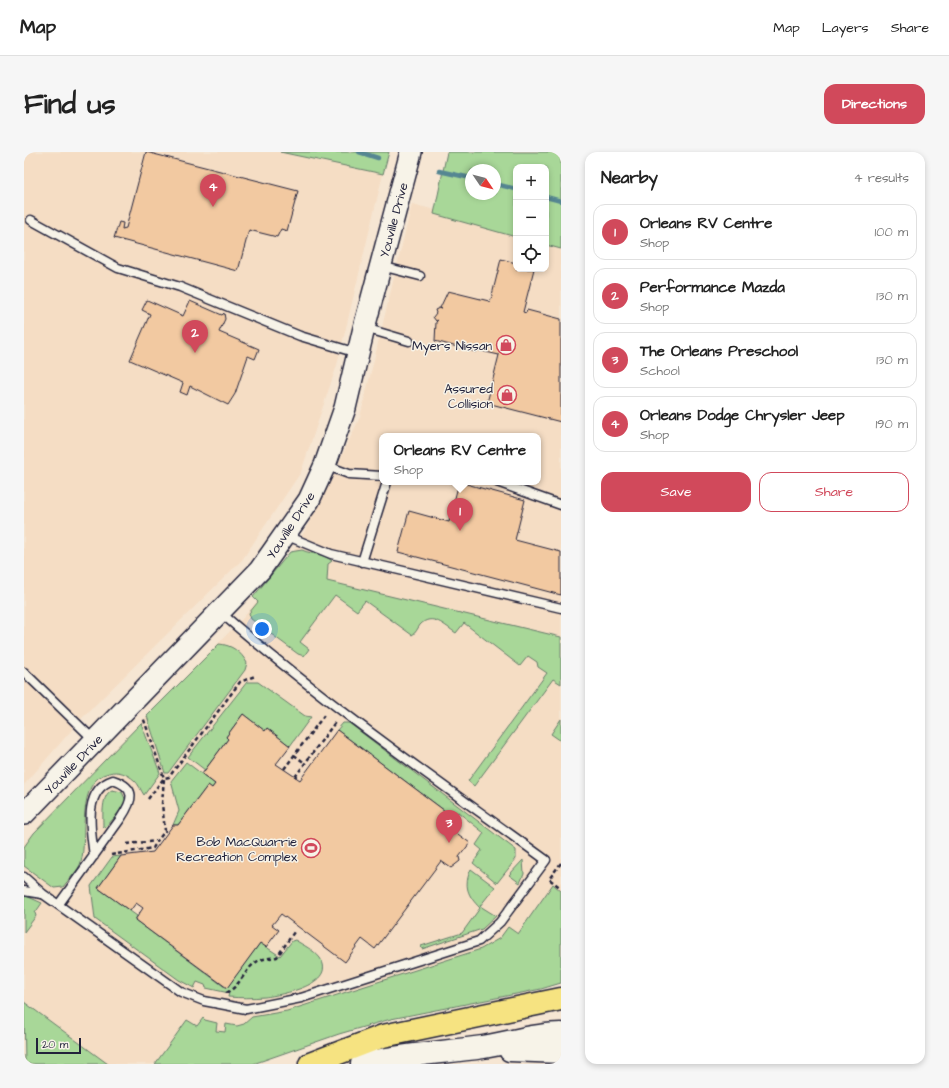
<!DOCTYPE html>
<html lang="en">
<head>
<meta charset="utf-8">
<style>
	body { margin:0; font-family:"Architects Daughter",sans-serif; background:#f6f6f6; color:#222 }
	.controls { position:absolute; right:12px; top:12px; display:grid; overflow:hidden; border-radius:8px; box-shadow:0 2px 6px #0003 }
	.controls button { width:36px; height:36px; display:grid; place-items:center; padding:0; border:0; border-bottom:1px solid #e0e0e0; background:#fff; color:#222; font:20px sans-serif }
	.compass { position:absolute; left:441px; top:12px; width:36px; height:36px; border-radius:50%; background:#fff; box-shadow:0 2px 6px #0003; rotate:125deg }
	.scale { position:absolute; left:12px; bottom:10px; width:45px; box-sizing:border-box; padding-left:4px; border:2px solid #22223b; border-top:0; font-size:11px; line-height:14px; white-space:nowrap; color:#22223b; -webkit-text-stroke:3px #f7f3e8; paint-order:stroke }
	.you { position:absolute; left:238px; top:477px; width:14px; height:14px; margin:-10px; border:3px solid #fff; border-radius:50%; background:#1a73e8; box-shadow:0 0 0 6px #1a73e833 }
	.badge { display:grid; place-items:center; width:26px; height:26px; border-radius:50%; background:#d1495b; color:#fff; font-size:13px; font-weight:700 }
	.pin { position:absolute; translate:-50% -33px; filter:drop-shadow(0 1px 2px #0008) }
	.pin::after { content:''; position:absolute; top:21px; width:14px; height:12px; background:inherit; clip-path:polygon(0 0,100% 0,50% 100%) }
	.popup { position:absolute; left:355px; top:281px; width:162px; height:52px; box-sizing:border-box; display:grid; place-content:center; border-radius:8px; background:#fff; filter:drop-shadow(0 1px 3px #0005); font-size:13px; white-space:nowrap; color:#767676 }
	.popup b { font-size:15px; color:#222 }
	.popup::after { content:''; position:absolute; left:50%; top:100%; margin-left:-8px; border:8px solid transparent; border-top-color:#fff }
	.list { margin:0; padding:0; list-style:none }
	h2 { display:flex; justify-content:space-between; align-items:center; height:52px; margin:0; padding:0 16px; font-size:17px }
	h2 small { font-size:13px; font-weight:400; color:#767676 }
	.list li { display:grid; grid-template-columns:26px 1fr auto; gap:12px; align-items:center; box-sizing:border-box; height:56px; margin:0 8px 8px; padding:0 8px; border:1px solid #e0e0e0; border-radius:12px }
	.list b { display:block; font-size:15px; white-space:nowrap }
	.list p { margin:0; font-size:13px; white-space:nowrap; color:#767676 }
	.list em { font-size:13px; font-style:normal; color:#767676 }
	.actions { display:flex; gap:8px; padding:12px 16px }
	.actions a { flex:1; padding:9px 0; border:1px solid #d1495b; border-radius:12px; text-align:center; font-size:14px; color:#d1495b }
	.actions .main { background:#d1495b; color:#fff }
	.icon { flex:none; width:22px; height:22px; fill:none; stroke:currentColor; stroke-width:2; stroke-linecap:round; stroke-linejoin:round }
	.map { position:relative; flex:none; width:537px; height:912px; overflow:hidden; border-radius:12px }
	header { display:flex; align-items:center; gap:24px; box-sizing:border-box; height:56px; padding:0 20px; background:#fff; border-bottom:1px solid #e0e0e0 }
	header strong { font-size:19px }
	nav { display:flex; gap:22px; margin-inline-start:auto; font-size:14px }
	.intro { display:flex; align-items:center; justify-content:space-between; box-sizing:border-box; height:96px; padding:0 24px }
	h1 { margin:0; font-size:28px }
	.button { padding:10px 18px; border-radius:12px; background:#d1495b; color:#fff; font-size:14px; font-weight:700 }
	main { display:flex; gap:24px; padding:0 24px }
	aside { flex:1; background:#fff; border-radius:12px; box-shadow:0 2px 6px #0003 }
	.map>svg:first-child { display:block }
	.built { fill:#f5ddc4; fill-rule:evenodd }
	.green { fill:#a8d798; stroke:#657c6a; fill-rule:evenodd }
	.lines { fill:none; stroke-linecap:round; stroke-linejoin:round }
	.stream { stroke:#558692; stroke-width:4.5 }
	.building { fill:#f2c9a1; stroke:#22223b }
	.service-casing { stroke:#22223b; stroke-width:11 }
	.tertiary-casing { stroke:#22223b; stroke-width:24 }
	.secondary-casing { stroke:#22223b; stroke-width:25 }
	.motorway-casing { stroke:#22223b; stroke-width:25 }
	.path { stroke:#22223b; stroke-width:2.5; stroke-dasharray:4 3; stroke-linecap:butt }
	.service { stroke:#f7f3e8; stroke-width:8 }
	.tertiary { stroke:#f7f3e8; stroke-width:21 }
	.secondary { stroke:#f7f3e8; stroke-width:22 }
	.motorway { stroke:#f6e381; stroke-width:22 }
	.labels { text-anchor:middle; stroke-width:3; stroke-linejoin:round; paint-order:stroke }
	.street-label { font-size:13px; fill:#22223b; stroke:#f7f3e8 }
	.poi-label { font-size:13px; fill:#22223b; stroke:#f7f3e8; text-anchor:end }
</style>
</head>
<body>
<header>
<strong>Map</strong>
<nav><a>Map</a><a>Layers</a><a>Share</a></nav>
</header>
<div class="intro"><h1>Find us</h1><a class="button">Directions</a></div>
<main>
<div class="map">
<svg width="537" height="912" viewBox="0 0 537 912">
	<rect width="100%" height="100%" fill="#f6e6d3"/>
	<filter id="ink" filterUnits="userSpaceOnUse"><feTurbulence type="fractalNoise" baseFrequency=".025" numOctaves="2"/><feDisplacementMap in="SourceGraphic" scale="8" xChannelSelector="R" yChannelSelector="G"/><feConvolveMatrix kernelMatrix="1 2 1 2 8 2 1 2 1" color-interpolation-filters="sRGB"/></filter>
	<g filter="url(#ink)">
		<g class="built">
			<path d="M0 0H256L359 22 313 213 277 320 218 408 59 565 0 633Z"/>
			<path d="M388 52 492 79V117H522V87L537 91V801L192 912H0V692L17 672 219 466 262 414 299 344 336 265ZM358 284H514V330H358Z"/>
		</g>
		<g class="green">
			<path d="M256 0H365L359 22Z"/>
			<path d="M423 0H537V97L522 93V15H492V85L410 62ZM447 18H471V42H447Z"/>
			<path d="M278 398C289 403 300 401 308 409L304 412 303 429 537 485V532L529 527 450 634 444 629 523 521 514 515 513 510 504 504 496 514 440 471 432 481C421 474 408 460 396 473 393 477 392 481 388 483L341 449 333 459 311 443 276 490 285 497 280 504 274 502 227 467 225 461 234 450 229 445 266 400Z"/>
			<path d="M195 492C208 493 217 500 223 511L221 518 144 621H141L123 564Z"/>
			<path d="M223 530H234L281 564 287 565 266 594 243 576 241 579 219 562 202 585 204 587 181 618 164 605Z"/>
			<path d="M537 567V589L527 582Z"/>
			<path d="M117 571 136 621 120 643C117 639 115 632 110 628 103 622 94 618 85 621 51 628 64 686 57 710 55 718 44 728 39 735L30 736 0 714V695L10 681Z"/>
			<path d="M319 571H325L492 698V707L473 731 449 711 458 698 452 693 460 681 434 660 429 665 313 578Z"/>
			<path d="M162 610 191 632 188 636 184 633 154 673H149L155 659 147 629Z"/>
			<path d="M88 638 98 640 102 649 91 665 81 676 79 674C79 664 77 643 88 638Z"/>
			<path d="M97 704 74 736 113 764 111 768 202 836 236 791 256 804 268 789 271 788C279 793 290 798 296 806 314 832 257 843 241 845 229 846 216 846 204 845L205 841 182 836 181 833 173 830 170 836 155 828 71 767 67 734 88 705Z"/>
			<path d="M499 708 500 722 496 731 485 723Z"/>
			<path d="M447 717 471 735 456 754 472 764 458 777 398 797 397 794 438 781 456 756C444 744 439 734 447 717Z"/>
			<path d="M529 732 537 739V831L517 837 367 867 315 882 229 912H131L163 868 173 874 179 866 181 868 193 871 192 879 201 880 202 872 213 874 220 872 228 865 263 859 457 797 476 786 484 775 494 782Z"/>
			<path d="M0 743 18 751 11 761 12 764 0 780Z"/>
			<path d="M0 850 84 912H1Z"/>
		</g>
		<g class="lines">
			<g class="stream">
				<path d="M335 0 354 6"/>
				<path d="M415 19 447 26"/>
				<path d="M471 32 492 37"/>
				<path d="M522 45 537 49"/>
			</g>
		</g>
		<g class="building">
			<path d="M122 0 274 39 263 79 257 77 253 85 225 78 214 119 90 86 95 70 99 71 98 77 102 76Z"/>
			<path d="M477 107 492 111V117H510L499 160 502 161 503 158 537 167V270L463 251 475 203 453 198 452 200 411 189 412 170 414 168 412 169 409 165 412 161 411 158 415 156 418 157 416 156 424 139 465 149 466 151Z"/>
			<path d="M123 148 159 164 166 149 198 163 200 161 201 167 195 180 235 197 231 207 224 204 211 242 204 253 166 234 163 243 156 240 159 231 106 208 126 162 118 158Z"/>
			<path d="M435 330 501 348 491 388 537 400V443L374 400 385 359 425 370Z"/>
			<path d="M219 562 241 579 243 576 266 594 252 612 276 628 313 578 429 665 423 674 446 691 435 705 436 709 427 716 417 709 351 797 338 787 321 810 257 762 248 773 255 778 242 795 236 791 203 836 111 768 119 756 112 751 106 759 74 736 97 704 129 700 149 673H154L184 633 188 636 191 632 178 622 204 587 202 585Z"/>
		</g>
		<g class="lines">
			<defs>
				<g id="service">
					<path d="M7 68 94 116 156 135 276 184 333 201"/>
					<path d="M357 114 396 124"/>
					<path d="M341 176 385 189"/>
					<path d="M301 313 325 322 358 324"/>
					<path d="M473 330 537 353"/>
					<path d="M261 383 307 402 537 456"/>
					<path d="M338 410 363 330"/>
					<path d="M0 520 71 589"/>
					<path d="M0 725 19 742 157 840 180 849 222 857 277 846 455 789 476 770 522 708C412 628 299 550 196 460"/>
					<path d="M0 739 18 742"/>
					<path d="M35 752 97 666C109 648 113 636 89 628 58 638 67 679 70 704"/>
				</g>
				<path id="tertiary" d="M0 662 236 418 285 348 301 313 321 256 340 176 387 0"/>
				<g id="secondary">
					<path d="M486 898 537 900"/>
					<path d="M338 912C378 902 418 901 459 895 485 891 510 882 537 882"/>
				</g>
				<path id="motorway" d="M286 912 359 884 537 847"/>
			</defs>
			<use href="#service" class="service-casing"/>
			<use href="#tertiary" class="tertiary-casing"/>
			<use href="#secondary" class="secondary-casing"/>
			<use href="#motorway" class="motorway-casing"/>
			<g class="path">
				<path d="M270 603 281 611"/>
				<path d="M260 617 301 562"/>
				<path d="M271 625 312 569"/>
				<path d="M124 647 140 626 145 625 216 530 231 524"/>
				<path d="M103 692 133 689 141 679 138 652 140 626 119 565"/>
				<path d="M87 703 129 696 133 689"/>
				<path d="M537 711 525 727 537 736"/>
				<path d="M202 841C218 833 220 817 234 809 240 806 247 806 253 805L270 780"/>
			</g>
			<use href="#service" class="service"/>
			<use href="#tertiary" class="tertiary"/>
			<use href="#secondary" class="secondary"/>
			<use href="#motorway" class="motorway"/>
		</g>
	</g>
	<defs>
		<symbol id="shop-ring" viewBox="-11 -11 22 22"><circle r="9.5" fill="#f7f3e8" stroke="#d1495b" stroke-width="1.5"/><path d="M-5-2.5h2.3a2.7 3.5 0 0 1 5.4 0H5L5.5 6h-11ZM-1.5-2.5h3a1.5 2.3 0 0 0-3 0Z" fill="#d1495b"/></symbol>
		<symbol id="stadium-ring" viewBox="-11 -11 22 22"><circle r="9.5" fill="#f7f3e8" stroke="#d1495b" stroke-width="1.5"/><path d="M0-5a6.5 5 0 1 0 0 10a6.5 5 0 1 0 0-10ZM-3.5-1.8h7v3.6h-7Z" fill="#d1495b"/></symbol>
	</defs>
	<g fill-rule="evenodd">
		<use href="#shop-ring" x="471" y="182" width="22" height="22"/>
		<use href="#shop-ring" x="472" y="232" width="22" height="22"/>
		<use href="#stadium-ring" x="276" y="685" width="22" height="22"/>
	</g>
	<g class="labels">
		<g class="street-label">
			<text transform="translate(369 68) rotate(-75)" y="5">Youville Drive</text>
			<text transform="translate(266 373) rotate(-57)" y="5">Youville Drive</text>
			<text transform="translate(49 612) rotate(-46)" y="5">Youville Drive</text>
		</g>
		<g class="poi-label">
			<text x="468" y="198">Myers Nissan</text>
			<text x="469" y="241">Assured<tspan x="469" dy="15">Collision</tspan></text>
			<text x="273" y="694">Bob MacQuarrie<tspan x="273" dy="15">Recreation Complex</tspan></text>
		</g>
	</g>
</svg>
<div class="controls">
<button>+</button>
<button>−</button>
<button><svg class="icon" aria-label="locate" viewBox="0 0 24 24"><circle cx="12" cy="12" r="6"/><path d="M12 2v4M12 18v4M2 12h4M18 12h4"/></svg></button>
</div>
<svg class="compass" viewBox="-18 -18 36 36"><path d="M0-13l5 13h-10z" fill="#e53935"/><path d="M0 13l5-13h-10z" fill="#767676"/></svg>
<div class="scale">20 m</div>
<div class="you"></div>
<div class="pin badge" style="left:436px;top:379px">1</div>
<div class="popup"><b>Orleans RV Centre</b>Shop</div>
<div class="pin badge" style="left:171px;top:201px">2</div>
<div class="pin badge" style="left:425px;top:691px">3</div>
<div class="pin badge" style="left:189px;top:55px">4</div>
</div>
<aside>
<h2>Nearby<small>4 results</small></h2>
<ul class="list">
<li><span class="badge">1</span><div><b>Orleans RV Centre</b><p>Shop</p></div><em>100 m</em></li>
<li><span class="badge">2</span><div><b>Performance Mazda</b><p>Shop</p></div><em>130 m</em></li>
<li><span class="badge">3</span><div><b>The Orleans Preschool</b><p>School</p></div><em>130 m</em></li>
<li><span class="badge">4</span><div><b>Orleans Dodge Chrysler Jeep</b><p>Shop</p></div><em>190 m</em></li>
</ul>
<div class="actions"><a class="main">Save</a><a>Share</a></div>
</aside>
</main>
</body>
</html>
